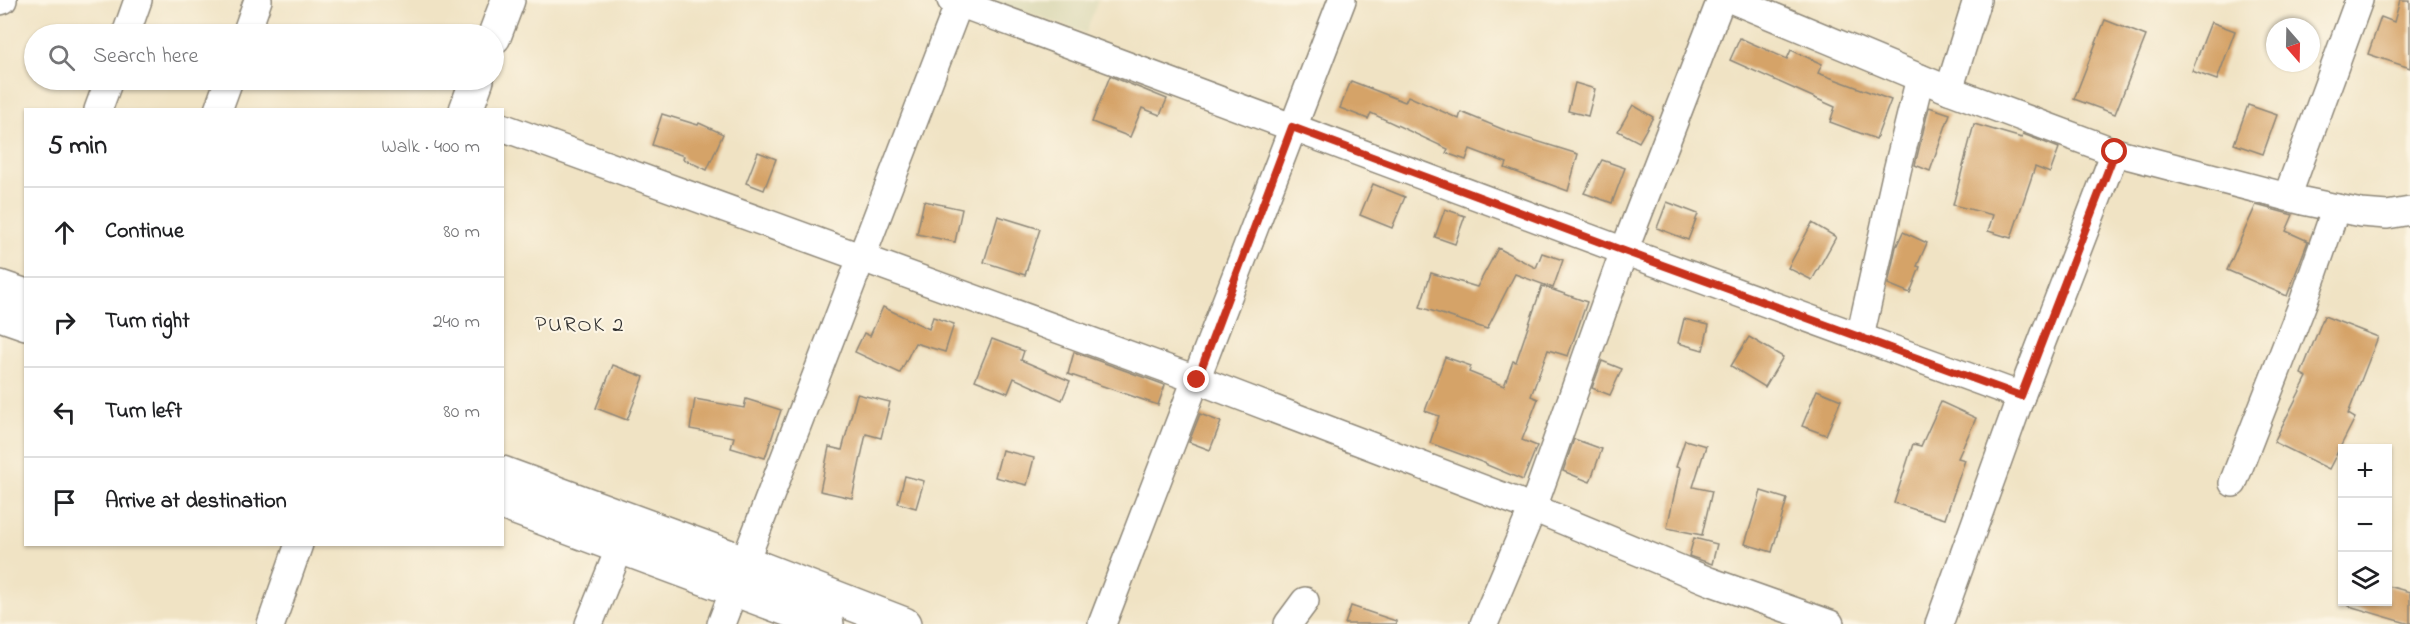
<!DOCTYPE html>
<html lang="en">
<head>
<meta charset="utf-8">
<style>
	body { margin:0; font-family:"Indie Flower",sans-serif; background:#f6f6f6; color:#202124 }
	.controls { position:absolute; right:18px; bottom:18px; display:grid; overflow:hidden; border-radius:0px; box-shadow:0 2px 4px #0004 }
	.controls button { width:54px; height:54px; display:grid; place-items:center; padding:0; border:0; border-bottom:2px solid #e0e0e0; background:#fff; color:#202124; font:30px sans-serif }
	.compass { position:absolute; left:2266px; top:18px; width:54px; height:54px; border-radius:50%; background:#fff; box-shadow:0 2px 4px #0004; rotate:160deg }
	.stop { position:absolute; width:18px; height:18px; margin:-14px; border:4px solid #c8321e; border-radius:50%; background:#fff }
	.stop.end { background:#c8321e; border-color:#fff; box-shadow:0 2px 6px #0008 }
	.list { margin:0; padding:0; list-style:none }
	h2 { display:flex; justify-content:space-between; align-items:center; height:78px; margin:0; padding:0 24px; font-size:26px }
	h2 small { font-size:20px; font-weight:400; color:#757577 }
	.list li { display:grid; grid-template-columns:39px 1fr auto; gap:18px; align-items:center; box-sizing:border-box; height:90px; padding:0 24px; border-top:2px solid #e0e0e0 }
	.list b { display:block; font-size:22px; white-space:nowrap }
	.list em { font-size:20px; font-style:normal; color:#757577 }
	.icon { flex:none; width:33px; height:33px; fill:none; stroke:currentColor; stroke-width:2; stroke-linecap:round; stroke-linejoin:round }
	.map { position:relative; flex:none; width:2410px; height:624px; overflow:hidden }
	.search { position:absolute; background:#fff; box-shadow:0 2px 4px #0004; left:24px; top:24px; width:480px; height:66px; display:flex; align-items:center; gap:15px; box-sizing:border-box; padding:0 21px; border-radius:33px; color:#757577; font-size:22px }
	.panel { position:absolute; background:#fff; box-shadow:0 2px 4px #0004; left:24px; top:108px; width:480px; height:438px; border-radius:0px }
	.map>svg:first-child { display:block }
	.built { fill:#e0ddbb }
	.building { fill:#d5a367 }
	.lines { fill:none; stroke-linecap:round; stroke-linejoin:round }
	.minor-casing { stroke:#8e8778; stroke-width:30 }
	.major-casing { stroke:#8e8778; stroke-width:36 }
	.highway-casing { stroke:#8e8778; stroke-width:36 }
	.minor { stroke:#fff; stroke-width:27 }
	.major { stroke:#fff; stroke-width:33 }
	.highway { stroke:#fff; stroke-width:33 }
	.route { stroke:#c8321e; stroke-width:8 }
	.labels { text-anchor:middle; stroke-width:4.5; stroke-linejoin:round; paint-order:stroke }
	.neighbourhood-label { font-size:22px; letter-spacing:1.5px; fill:#2b2b2b; stroke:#fcf5e5 }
</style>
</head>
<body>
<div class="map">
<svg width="2410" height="624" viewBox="0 0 2410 624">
	<rect width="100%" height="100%" fill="#fcf5e5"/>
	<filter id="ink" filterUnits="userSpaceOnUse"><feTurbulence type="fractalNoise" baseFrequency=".0167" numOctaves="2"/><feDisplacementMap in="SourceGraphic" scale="12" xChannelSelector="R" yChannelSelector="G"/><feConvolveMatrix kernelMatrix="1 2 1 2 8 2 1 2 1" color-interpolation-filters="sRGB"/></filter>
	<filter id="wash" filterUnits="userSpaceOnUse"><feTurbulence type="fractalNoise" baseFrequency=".008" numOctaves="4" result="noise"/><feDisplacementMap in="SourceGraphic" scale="24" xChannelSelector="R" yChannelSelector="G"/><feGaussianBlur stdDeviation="1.35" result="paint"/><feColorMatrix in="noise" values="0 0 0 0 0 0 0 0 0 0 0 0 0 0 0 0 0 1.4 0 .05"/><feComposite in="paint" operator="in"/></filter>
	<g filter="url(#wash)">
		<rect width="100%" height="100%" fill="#f0e3c4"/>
		<path class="built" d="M991 0H1098L1086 33Z"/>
		<g id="blocks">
			<g class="building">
				<path d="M2400 0H2410V68L2368 54 2381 17 2394 22Z"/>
				<path d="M2105 20 2146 36 2115 114 2074 99Z"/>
				<path d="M2211 22 2235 31 2217 80 2192 71Z"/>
				<path d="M1740 38 1787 59 1791 50 1822 64 1818 73 1891 100 1876 139 1830 122 1835 107 1730 60Z"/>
				<path d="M1110 76 1167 99 1160 115 1142 108 1130 137 1092 122Z"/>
				<path d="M1351 81 1405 102 1408 96 1459 119 1461 112 1514 134 1578 154 1568 191 1505 168 1507 163 1470 149 1466 160 1446 153 1448 149 1371 113 1368 119 1340 108Z"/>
				<path d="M1575 83 1595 89 1588 116 1568 111Z"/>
				<path d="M1633 105 1653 117 1639 142 1618 131Z"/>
				<path d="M2248 105 2277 115 2263 154 2234 144Z"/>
				<path d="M1929 107 1950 114 1930 171 1915 165Z"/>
				<path d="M662 114 698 125 699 123 723 134 707 170 683 159 684 156 652 145Z"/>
				<path d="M1974 124 2022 138 2023 134 2059 148 2050 173 2035 167 2011 238 1988 231 1993 215 1953 205Z"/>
				<path d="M758 152 776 159 764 190 746 183Z"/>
				<path d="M1602 160 1625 168 1612 203 1584 193Z"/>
				<path d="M1373 184 1405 197 1392 228 1360 215Z"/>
				<path d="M924 201 962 209 955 242 917 234Z"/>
				<path d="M1667 202 1698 214 1688 240 1657 228Z"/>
				<path d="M2256 205 2293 215 2286 231 2308 241 2287 296 2227 270Z"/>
				<path d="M1445 209 1465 216 1455 244 1435 237Z"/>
				<path d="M998 216 1040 229 1025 275 984 262Z"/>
				<path d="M1812 223 1836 237 1812 280 1788 268Z"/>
				<path d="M1903 232 1927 243 1917 266 1920 267 1910 293 1888 284 1896 247Z"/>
				<path d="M1498 248 1536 268 1542 253 1563 260 1553 288 1515 274 1487 329 1420 307 1431 273 1477 287Z"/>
				<path d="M1542 286 1587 302 1568 356 1548 350 1531 396 1538 399 1522 440 1537 446 1523 480 1487 465V464L1430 443 1439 416 1425 411 1445 357 1471 366 1469 372 1504 386 1513 361 1516 362Z"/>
				<path d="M883 307 929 329 933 317 954 324 945 352 915 343 900 373 855 352 864 333 870 336Z"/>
				<path d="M2324 316 2378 337 2348 414 2355 418 2329 469 2274 442 2307 377 2301 374Z"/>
				<path d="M1684 319 1709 325 1703 350 1678 343Z"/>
				<path d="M1749 337 1783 357 1765 387 1731 366Z"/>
				<path d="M992 339 1024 351 1021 360 1070 381 1062 400 1014 378 1008 393 975 380Z"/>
				<path d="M1074 352 1165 385 1158 405 1068 374Z"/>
				<path d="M1602 361 1622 369 1610 395 1592 388Z"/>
				<path d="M613 365 644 377 627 420 596 408Z"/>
				<path d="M1817 390 1841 400 1826 435 1802 426Z"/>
				<path d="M857 394 890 402 881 438 866 434 852 498 820 491 829 447 842 450Z"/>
				<path d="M695 399 744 408 746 399 781 410 765 458 731 448 734 437 690 429Z"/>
				<path d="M1941 402 1976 418 1958 458 1965 460 1945 519 1894 503 1913 444 1921 446Z"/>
				<path d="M1200 414 1221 422 1210 450 1189 442Z"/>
				<path d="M1574 439 1602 449 1590 482 1563 471Z"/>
				<path d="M1685 440 1706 446 1693 487 1712 491 1702 535 1667 528 1680 468 1676 467Z"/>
				<path d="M1002 450 1034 458 1027 485 995 477Z"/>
				<path d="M905 476 924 481 916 508 898 503Z"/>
				<path d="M1761 491 1787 499 1772 552 1745 544Z"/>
				<path d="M1694 538 1717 544 1712 564 1689 556Z"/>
				<path d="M2388 586 2410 592V624L2349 606V602H2388Z"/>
				<path d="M1351 606 1396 621V624H1345Z"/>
			</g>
		</g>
	</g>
	<g filter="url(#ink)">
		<use href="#blocks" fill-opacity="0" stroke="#8e8778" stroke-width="1.5"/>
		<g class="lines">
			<defs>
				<g id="minor">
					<path d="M951 0 1624 251 2021 396"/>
					<path d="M1733 0 1949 90 2115 152 2303 201 2361 213 2387 215 2410 211"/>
					<path d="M0 1 3 0"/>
					<path d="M126 34 138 0"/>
					<path d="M246 34 258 0"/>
					<path d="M1949 90 1977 0"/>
					<path d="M98 110 109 80"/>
					<path d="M218 110 229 80"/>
					<path d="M502 127 1198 380 1533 508 1709 581 1830 624"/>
					<path d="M2287 197 2359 0"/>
					<path d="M1860 337 1897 171 1920 78"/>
					<path d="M2233 483 2303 303 2336 208"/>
					<path d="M271 624 299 544"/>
					<path d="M589 624 620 547"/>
					<path d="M721 624 959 3"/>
					<path d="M1102 624 1342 0"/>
					<path d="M1288 624 1305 601"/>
					<path d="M1484 624 1533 508 1624 251 1721 0"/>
					<path d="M1939 624 2021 396 2115 152"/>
				</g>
				<g id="major">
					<path d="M494 37 508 0"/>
					<path d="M466 110 477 80"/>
				</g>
				<g id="highway">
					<path d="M0 287 26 296"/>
					<path d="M0 314 26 323"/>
					<path d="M502 473 744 562 904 624"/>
					<path d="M502 503 827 624"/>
				</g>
			</defs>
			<use href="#minor" class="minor-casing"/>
			<use href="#major" class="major-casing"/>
			<use href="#highway" class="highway-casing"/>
			<use href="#minor" class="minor"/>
			<use href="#major" class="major"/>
			<use href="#highway" class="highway"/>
		</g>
	</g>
	<g class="lines" filter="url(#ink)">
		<path class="route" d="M1197 380 1292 127 1624 251 2021 396 2115 152"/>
	</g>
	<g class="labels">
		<g class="neighbourhood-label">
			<text x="580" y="331">PUROK 2</text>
		</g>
	</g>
</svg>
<div class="controls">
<button>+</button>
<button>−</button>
<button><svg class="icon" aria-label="layers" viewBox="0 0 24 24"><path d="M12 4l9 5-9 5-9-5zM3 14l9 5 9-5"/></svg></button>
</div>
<svg class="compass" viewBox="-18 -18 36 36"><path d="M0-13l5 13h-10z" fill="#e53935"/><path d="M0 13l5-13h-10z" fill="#757577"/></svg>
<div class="stop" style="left:2115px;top:152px"></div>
<div class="stop end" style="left:1197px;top:380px"></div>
<div class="search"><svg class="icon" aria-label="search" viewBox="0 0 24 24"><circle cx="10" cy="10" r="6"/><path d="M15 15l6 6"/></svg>Search here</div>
<section class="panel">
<h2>5 min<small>Walk · 400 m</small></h2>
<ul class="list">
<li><svg class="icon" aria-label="ahead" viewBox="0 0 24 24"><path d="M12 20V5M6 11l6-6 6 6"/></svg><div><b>Continue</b></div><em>80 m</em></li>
<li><svg class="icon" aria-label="right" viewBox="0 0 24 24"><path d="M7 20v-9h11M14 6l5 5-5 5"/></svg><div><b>Turn right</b></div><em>240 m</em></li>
<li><svg class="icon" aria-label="left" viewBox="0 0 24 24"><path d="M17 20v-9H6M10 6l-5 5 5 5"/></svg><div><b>Turn left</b></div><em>80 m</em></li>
<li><svg class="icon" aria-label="arrive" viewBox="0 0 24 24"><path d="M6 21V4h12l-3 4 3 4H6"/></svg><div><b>Arrive at destination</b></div></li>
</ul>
</section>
</div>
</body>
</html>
